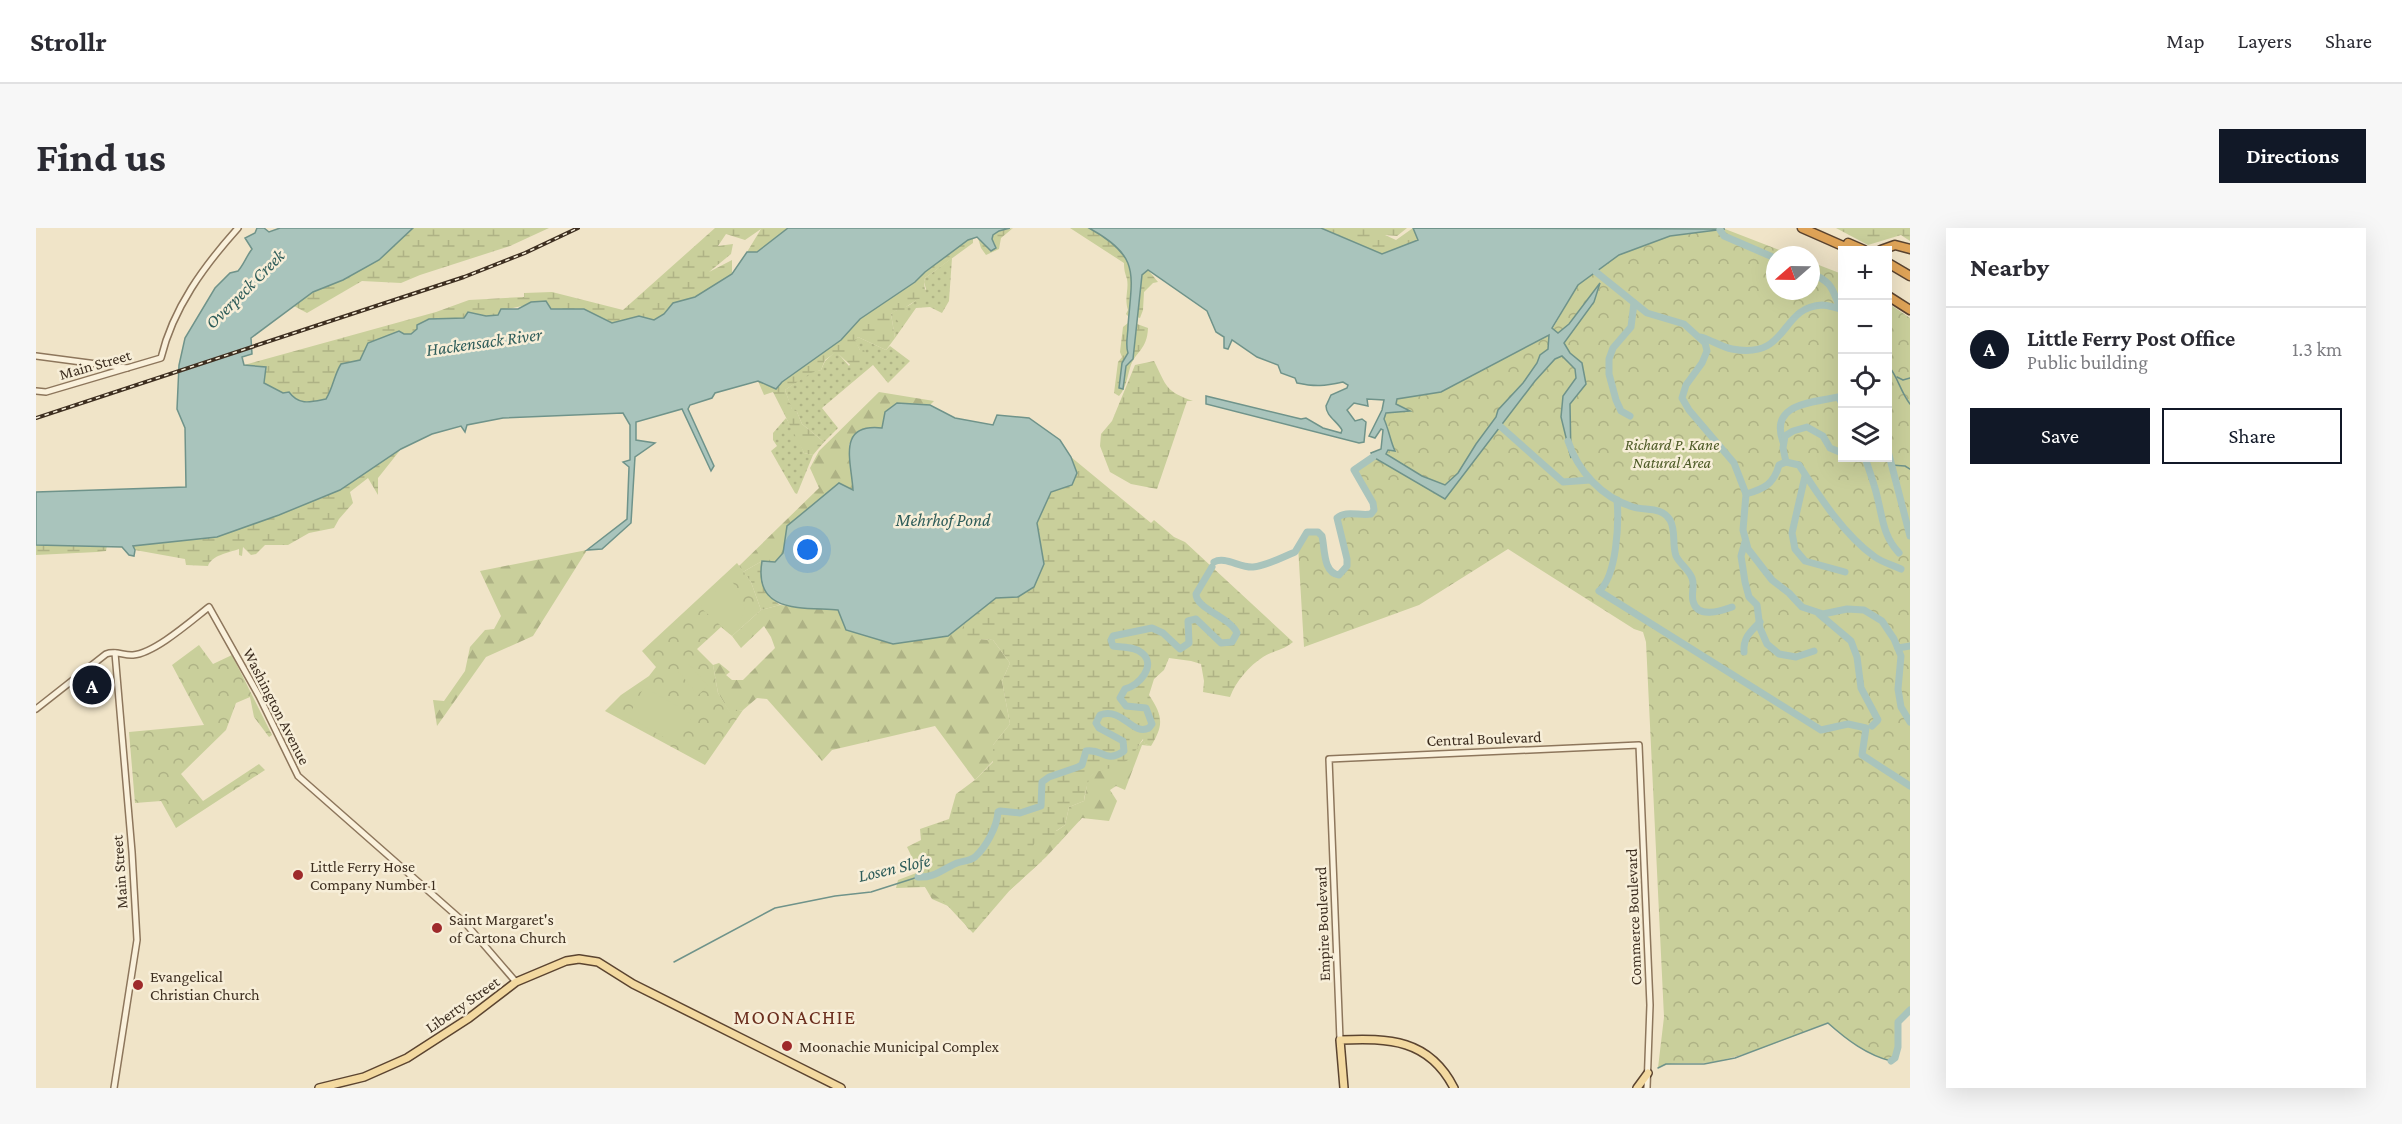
<!DOCTYPE html>
<html lang="en">
<head>
<meta charset="utf-8">
<style>
	body { margin:0; font-family:"Crimson Pro",serif; background:#f7f7f7; color:#2b2b33 }
	.controls { position:absolute; right:18px; top:18px; display:grid; overflow:hidden; border-radius:0px; box-shadow:0 6px 24px #0002 }
	.controls button { width:54px; height:54px; display:grid; place-items:center; padding:0; border:0; border-bottom:2px solid #e1e1e2; background:#fff; color:#2b2b33; font:30px sans-serif }
	.compass { position:absolute; left:1730px; top:18px; width:54px; height:54px; border-radius:50%; background:#fff; box-shadow:0 6px 24px #0002; rotate:250deg }
	.you { position:absolute; left:772px; top:322px; width:21px; height:21px; margin:-15px; border:4px solid #fff; border-radius:50%; background:#1a73e8; box-shadow:0 0 0 9px #1a73e833 }
	.badge { display:grid; place-items:center; width:39px; height:39px; border-radius:50%; background:#111827; color:#fff; font-size:20px; font-weight:700 }
	.pin { position:absolute; translate:-50% -50%; border:3px solid #fff; box-shadow:0 2px 6px #0006 }
	.list { margin:0; padding:0; list-style:none }
	h2 { display:flex; justify-content:space-between; align-items:center; height:78px; margin:0; padding:0 24px; font-size:26px }
	h2 small { font-size:20px; font-weight:400; color:#7c7c81 }
	.list li { display:grid; grid-template-columns:39px 1fr auto; gap:18px; align-items:center; box-sizing:border-box; height:84px; padding:0 24px; border-top:2px solid #e1e1e2 }
	.list b { display:block; font-size:22px; white-space:nowrap }
	.list p { margin:0; font-size:20px; white-space:nowrap; color:#7c7c81 }
	.list em { font-size:20px; font-style:normal; color:#7c7c81 }
	.actions { display:flex; gap:12px; padding:18px 24px }
	.actions a { flex:1; padding:14px 0; border:2px solid #111827; border-radius:0px; text-align:center; font-size:21px; color:#111827 }
	.actions .main { background:#111827; color:#fff }
	.icon { flex:none; width:33px; height:33px; fill:none; stroke:currentColor; stroke-width:2; stroke-linecap:round; stroke-linejoin:round }
	.map { position:relative; flex:none; width:1874px; height:860px; overflow:hidden; border-radius:0px }
	header { display:flex; align-items:center; gap:36px; box-sizing:border-box; height:84px; padding:0 30px; background:#fff; border-bottom:2px solid #e1e1e2 }
	header strong { font-size:28px }
	nav { display:flex; gap:33px; margin-inline-start:auto; font-size:21px }
	.intro { display:flex; align-items:center; justify-content:space-between; box-sizing:border-box; height:144px; padding:0 36px }
	h1 { margin:0; font-size:42px }
	.button { padding:15px 27px; border-radius:0px; background:#111827; color:#fff; font-size:21px; font-weight:700 }
	main { display:flex; gap:36px; padding:0 36px }
	aside { flex:1; background:#fff; border-radius:0px; box-shadow:0 6px 24px #0002 }
	.map>svg:first-child { display:block }
	.grass { fill:url(#grass-dots) }
	.forest { fill:url(#forest-firs) }
	.wetland { fill:url(#wetland-marsh) }
	.park { fill:url(#park-crowns) }
	.pitch { fill:#c9cf9b }
	.water { fill:#a9c4bc; stroke:#6f938a; stroke-width:1.5; fill-rule:evenodd }
	.lines { fill:none; stroke-linecap:round; stroke-linejoin:round }
	.stream { stroke:#6f938a; stroke-width:1.5 }
	.river { stroke:#a9c4bc; stroke-width:7 }
	.minor-casing { stroke:#8d765c; stroke-width:8 }
	.major-casing { stroke:#5b4430; stroke-width:10 }
	.highway-casing { stroke:#5b4430; stroke-width:11 }
	.minor { stroke:#faf1dc; stroke-width:5 }
	.major { stroke:#f3d9a0; stroke-width:7 }
	.highway { stroke:#e0a458; stroke-width:8 }
	.rail-casing { stroke:#3d2e20; stroke-width:4 }
	.rail { stroke:#f7eed8; stroke-width:1.5; stroke-dasharray:4.5; stroke-linecap:butt }
	.poi-dot { fill:#9e2a2b; stroke:#f7eed8; stroke-width:2 }
	.labels { text-anchor:middle; stroke-width:5; stroke-linejoin:round; paint-order:stroke }
	.street-label { font-size:16px; fill:#3d2e20; stroke:#f7eed8 }
	.park-label { font-size:16px; font-style:italic; fill:#4d5a26; stroke:#f7eed8 }
	.poi-label { font-size:16px; fill:#3d2e20; stroke:#f7eed8; text-anchor:start }
	.water-label { font-size:18px; font-style:italic; fill:#2f5d5a; stroke:#f7eed8 }
	.quarter-label { font-size:20px; letter-spacing:1.5px; fill:#6b2e1e; stroke:#f7eed8 }
</style>
</head>
<body>
<header>
<strong>Strollr</strong>
<nav><a>Map</a><a>Layers</a><a>Share</a></nav>
</header>
<div class="intro"><h1>Find us</h1><a class="button">Directions</a></div>
<main>
<div class="map">
<svg width="1874" height="860" viewBox="0 0 1874 860">
	<defs>
		<pattern id="grass-dots" width="8" height="8" patternUnits="userSpaceOnUse" patternTransform="scale(1.5)"><rect width="8" height="8" fill="#c9cf9b"/><path d="M2 2h.1M6 6h.1" fill="none" stroke="#aeb285" stroke-width="1.8" stroke-linecap="round"/></pattern>
		<pattern id="forest-firs" width="22" height="20" patternUnits="userSpaceOnUse" patternTransform="scale(1.5)"><rect width="22" height="20" fill="#c9cf9b"/><path d="M5 1l3.5 6h-7zM16 11l3.5 6h-7z" fill="#aeb285"/></pattern>
		<pattern id="wetland-marsh" width="20" height="14" patternUnits="userSpaceOnUse" patternTransform="scale(1.5)"><rect width="20" height="14" fill="#c9cf9b"/><path d="M1 5h8M5 5V1M11 12h8M15 12V8" fill="none" stroke="#aeb285"/></pattern>
		<pattern id="park-crowns" width="20" height="18" patternUnits="userSpaceOnUse" patternTransform="scale(1.5)"><rect width="20" height="18" fill="#c9cf9b"/><path d="M2 6a3 3 0 1 1 6 0M12 15a3 3 0 1 1 6 0" fill="none" stroke="#aeb285"/></pattern>
	</defs>
	<rect width="100%" height="100%" fill="#f0e4c8"/>
	<g class="grass">
		<path d="M916 30 913 73 906 85 894 79 880 80 859 110 855 86C860 81 863 82 869 79 878 76 884 68 890 61L888 54 889 50Z"/>
		<path d="M822 109 850 122 854 118 874 133 852 155 837 137 786 180 802 200 788 214 766 196 761 184 756 182 749 162 775 144 785 142 789 133 800 123 813 138 824 122 818 112Z"/>
		<path d="M750 190 761 208 768 225 777 227 761 266 759 265 735 223 741 218 737 212V205Z"/>
	</g>
	<g class="forest">
		<path d="M843 164 898 173 894 177 861 175 846 200 813 216 817 262 803 255 752 298 747 325 739 334 726 333 707 344 703 338 783 260 774 240 783 223Z"/>
		<path d="M551 322 497 408 450 429 401 498 397 472 408 473 429 443 434 419 449 402 458 401 465 388 444 343Z"/>
		<path d="M744 377 803 382 912 408 928 396 929 403 943 411 957 412 974 435 966 453 974 496 957 517V533L939 552 899 498 796 522 786 533 731 471 721 470 707 482 694 485 682 465 677 437 683 435 694 444 690 447 696 452H707L739 420 735 409 728 398 705 420 696 408 725 382Z"/>
		<path d="M1108 511 1109 516 1115 518 1106 517 1089 562 1080 558 1074 562 1081 573 1073 593 1046 590 1010 629 974 662 952 677 933 702 919 681 896 671 889 659 1019 604 1029 597 1033 579 1048 573 1052 551 1060 542 1090 533Z"/>
	</g>
	<g class="wetland">
		<path d="M377 0H513L474 18 384 47 365 55 326 53 271 85 258 78 277 64 307 52Z"/>
		<path d="M679 0H752L721 24H711L725 1 709 12 690 6 682 18 697 16 695 26 673 44 696 32V46L659 69 637 75 628 86 618 92 603 88 576 95 548 81H515L510 73C492 74 484 81 466 81L462 87 450 88 432 84 429 90 393 91 375 106H368L299 147 295 164 290 171 268 175 258 172 228 155 208 137 400 84 433 72 488 69V65L516 64 587 82Z"/>
		<path d="M977 0 965 10 963 21 950 27 945 20 942 10 947 13 952 21 959 16 956 11 957 7 963 3Z"/>
		<path d="M1034 0H1054L1067 8 1092 30 1096 43 1093 89 1090 86 1092 82C1088 70 1093 62 1091 51 1089 45 1088 42 1088 35Z"/>
		<path d="M1285 0H1371L1361 8 1349 7 1360 12 1377 0 1382 12 1346 26Z"/>
		<path d="M1800 0H1874V13L1865 7 1832 17Z"/>
		<path d="M937 10V15L889 50 888 54 890 70 887 72 882 71 870 79 871 85 864 96 861 92V82L855 86 859 110 850 122 822 109 819 112 824 122 828 121 830 132 820 142 800 124 789 132 785 142 775 145 749 162 756 181 761 184 766 196 788 214 777 227 768 225 737 164 728 167 722 153 740 160 746 154 805 112 824 91 879 54 889 44 932 12Z"/>
		<path d="M1112 42 1122 54 1117 55 1108 64 1107 82 1104 90 1101 89 1106 47Z"/>
		<path d="M1092 95V125L1086 135V161L1090 138 1097 131 1101 96 1112 100C1111 123 1099 123 1094 140 1091 150 1090 160 1083 168L1078 165 1082 134 1086 129 1084 124 1087 99Z"/>
		<path d="M1118 133C1131 159 1129 163 1157 173H1151L1121 261 1095 256 1074 244 1064 218 1065 206 1076 193 1099 137Z"/>
		<path d="M365 221 342 250V267L332 250 314 264 317 275 303 291 298 300 273 305 252 317H229L220 326 215 327 207 319 206 328 203 327V321C192 325 176 327 172 338L150 337 149 331 99 322 96 318 336 240Z"/>
		<path d="M1035 229 1115 295 1118 292 1138 309 1149 314 1257 414C1248 422 1236 423 1227 429 1213 438 1200 453 1194 469L1167 464 1168 453 1165 436 1155 433 1133 430 1128 442 1118 451 1113 467C1127 488 1128 497 1115 518L1109 516 1107 511C1102 518 1096 530 1089 534 1060 550 1055 532 1048 573L1033 579 1029 597 1020 603 1030 607 1022 616 1000 613 995 621 1006 633 974 662 937 705 909 675 889 659 860 660 862 652 883 644 871 619 885 612 884 601 913 591 920 566 939 552 957 534V517L974 496 966 453 974 435 957 412 943 411 928 415V396L960 370 982 369 1008 336 1001 295 1015 264 1041 245Z"/>
		<path d="M0 317H71L70 323 61 324 0 327Z"/>
		<path d="M726 333C723 353 727 365 744 377L725 382 715 354 707 344Z"/>
	</g>
	<g class="park">
		<path d="M1689 1 1756 27H1739V63H1775V34L1806 46V230H1852V75L1874 90V782L1862 794V819L1859 830 1855 833C1831 827 1811 812 1791 795 1755 809 1719 825 1682 833 1662 838 1640 831 1622 840L1628 789 1610 414 1607 404 1598 401 1472 321 1383 377 1268 419 1262 318H1264L1271 304H1282L1286 308C1289 321 1287 345 1303 347L1311 338V331L1301 290C1309 281 1324 288 1335 286L1338 282 1337 275 1318 242 1337 229 1350 225 1352 199 1347 191 1360 171 1405 164 1513 107 1542 57 1583 27 1634 8Z"/>
		<path d="M701 335 715 354 725 382 696 408 685 399 661 421 677 437 682 465 694 484 707 482 669 537 569 483 585 467 613 448 620 439 606 423Z"/>
		<path d="M163 417 177 436 196 427 236 507 233 509 218 489 214 469 200 475 190 502 145 546 167 573 223 536 229 542 140 600 125 573 99 575 93 504 168 497 136 437Z"/>
	</g>
	<g class="pitch">
		<path d="M694 350 703 364 709 381 702 399 694 406 666 381 665 377Z"/>
		<path d="M650 435H652L672 458 662 467 642 443Z"/>
		<path d="M608 459 657 487 640 516 592 489Z"/>
	</g>
	<g class="water">
		<path d="M221 0H228L233 4 244 0H377L343 32 307 52 277 64 215 110 216 126 206 129 208 137 230 139 228 155 247 165 253 164C263 178 275 174 290 171 297 160 298 147 305 136L324 132 332 115 363 103 368 106H375L381 101V97L393 91 428 90 432 84 450 88 462 87 465 81H482L495 74 510 73 515 81H548L576 95 603 88 618 92 628 86 637 75 659 69 696 46 711 24H721L752 0H974L963 3 957 7 956 11 960 20 955 23 941 9 932 12 889 44 879 54 824 91 805 112 746 154 740 161 722 153 679 165 676 170 654 177 652 181 678 238 675 243 646 181 600 194V212L619 215 599 229 595 295 566 321 551 322 591 291 593 239 587 234 594 232V197L587 185 467 190 431 197 429 204 425 198 396 206 365 221 304 262 243 287 181 309 97 318 99 322 98 328 93 327 86 319 0 317V264L150 259 149 200 141 181 143 137 149 110 179 60 194 45 202 43C208 36 210 29 216 21L209 10 219 5Z"/>
		<path d="M1053 0H1285L1346 26 1382 12 1377 0 1689 1 1634 8 1583 27 1542 57 1516 100 1522 105 1533 96 1564 55 1558 74 1528 115 1534 125 1546 135 1550 156 1534 176 1535 230 1525 189 1527 168 1540 150 1539 141 1526 128 1519 131 1499 153 1409 271 1337 229 1335 225 1345 221 1347 202 1345 201 1339 210 1333 208 1346 182 1348 172 1331 171 1332 178 1318 175 1311 182 1319 193 1326 191 1330 194 1328 214 1323 215 1170 176V168L1265 191 1270 190 1287 200 1305 205 1306 202C1301 193 1290 188 1290 178L1295 167 1311 160 1312 157 1307 154C1288 158 1280 159 1261 155L1259 150 1245 145 1242 137 1221 129 1196 112 1192 121 1188 120V109L1180 104 1171 83 1112 42 1106 47 1097 131 1090 138 1087 161 1083 160 1086 135 1092 125C1089 117 1092 107 1092 98 1096 45 1105 29 1053 0ZM1513 107 1512 121 1504 127 1501 135 1487 155 1462 182 1460 189 1440 216 1422 245 1409 257 1386 248 1350 226 1352 222 1359 223C1354 212 1353 202 1348 191L1350 185 1374 183 1360 176 1361 171 1405 164Z"/>
		<path d="M861 175 894 177 919 190 957 197 961 187 993 190 1024 212 1035 229 1041 245 1036 257 1015 264 1001 295 1008 336 998 359 982 369 960 370 912 408 857 416 810 402 802 382C766 379 717 386 726 333L739 334 747 325 751 298 803 255 817 262C815 232 801 195 846 200L849 184Z"/>
	</g>
	<g class="lines">
		<g class="stream">
			<path d="M1852 137C1862 149 1864 163 1874 176"/>
			<path d="M1861 149 1867 152 1874 150"/>
			<path d="M1855 237 1869 238 1874 241"/>
			<path d="M638 734 739 680 799 668 835 664 882 649"/>
			<path d="M1622 840 1630 836H1668L1699 830 1792 795C1811 812 1831 827 1855 833"/>
		</g>
		<g class="river">
			<path d="M1684 2 1688 8 1739 30"/>
			<path d="M1560 44 1611 85 1648 96 1669 115 1671 123 1666 135 1650 157 1646 170 1653 182 1698 235 1710 266 1707 302 1712 321 1736 352 1753 365 1766 379 1787 386 1811 381 1828 382 1846 393 1858 411 1865 428 1862 461 1865 479 1874 494"/>
			<path d="M1775 45C1800 56 1795 63 1806 83"/>
			<path d="M1665 109C1675 112 1686 119 1696 121 1754 132 1743 79 1786 77 1792 77 1799 80 1805 81"/>
			<path d="M1594 188 1585 183 1580 172 1573 146V131L1577 120 1595 99 1598 75"/>
			<path d="M1464 198 1527 254 1554 252"/>
			<path d="M1532 213C1542 243 1565 269 1597 279 1610 283 1625 278 1634 292 1640 302 1636 317 1640 328 1644 336 1653 342 1656 350 1659 358 1655 365 1657 373 1661 391 1685 383 1696 379"/>
			<path d="M1747 214C1733 175 1776 175 1802 169L1806 175"/>
			<path d="M1852 223 1874 308"/>
			<path d="M1826 230H1829C1834 244 1839 258 1842 272 1847 293 1848 309 1863 325"/>
			<path d="M1750 234 1747 220 1749 208 1757 203 1771 199 1787 208 1794 220 1806 225"/>
			<path d="M1769 248 1756 305 1759 321 1769 333 1809 344"/>
			<path d="M1710 266C1728 261 1738 256 1743 237L1750 234 1763 237C1783 268 1808 307 1839 329 1846 334 1856 337 1865 341"/>
			<path d="M1581 272C1583 294 1581 348 1563 363L1785 502 1812 496 1830 500 1826 527 1874 558"/>
			<path d="M1709 314 1705 328 1709 354 1713 369 1721 377 1724 400 1731 416 1743 426 1760 429 1778 423"/>
			<path d="M1178 334C1189 328 1204 340 1217 339 1230 338 1247 329 1259 324L1271 304H1282L1286 308C1289 321 1287 345 1303 347L1311 338V331L1301 290C1309 282 1324 288 1335 286L1338 282 1337 275 1318 242 1337 229"/>
			<path d="M1783 386 1815 413 1821 429 1825 460 1842 492 1836 498"/>
			<path d="M1862 420 1874 418"/>
			<path d="M1708 424C1707 410 1714 404 1724 394"/>
			<path d="M882 649C899 650 906 641 921 635 927 633 934 633 939 629 950 619 961 599 962 584L964 583 984 585 1005 578 1006 554 1013 549 1042 539 1046 537 1050 523C1067 520 1069 536 1088 523L1087 513 1063 500 1060 495 1064 487C1087 479 1096 508 1113 500L1116 496 1110 480 1090 478 1084 470 1089 461C1103 458 1121 437 1106 425 1098 418 1087 420 1077 418L1075 412 1077 408 1116 400 1127 405 1144 421 1153 415 1152 393 1160 391 1185 415 1196 414 1201 405C1194 389 1160 381 1160 366L1176 339"/>
			<path d="M1855 833 1859 830 1862 819V794L1874 782"/>
		</g>
		<defs>
			<g id="minor">
				<path d="M0 128 91 140"/>
				<path d="M0 163 10 164 125 130C137 80 168 38 202 0"/>
				<path d="M0 481 70 426C80 422 88 428 97 427 119 425 155 393 173 379L223 468 262 548 430 696 480 754"/>
				<path d="M1304 812 1293 531 1603 517 1614 777 1611 860"/>
				<path d="M78 860 101 712 96 624 79 425"/>
			</g>
			<g id="major">
				<path d="M283 860 328 849 371 830 433 790 480 754 530 733 543 731 562 734 597 756 805 860"/>
				<path d="M1308 860 1304 812C1353 810 1393 811 1418 860"/>
				<path d="M1601 860 1612 845"/>
			</g>
			<g id="highway">
				<path d="M1766 0 1816 22"/>
				<path d="M1812 15 1828 22"/>
				<path d="M1845 22 1859 17 1874 21"/>
				<path d="M1852 35 1874 48"/>
				<path d="M1852 68 1874 82"/>
			</g>
		</defs>
		<use href="#minor" class="minor-casing"/>
		<use href="#major" class="major-casing"/>
		<use href="#highway" class="highway-casing"/>
		<use href="#minor" class="minor"/>
		<use href="#major" class="major"/>
		<use href="#highway" class="highway"/>
		<defs>
			<path id="rail" d="M0 190 428 49 489 25 542 0"/>
		</defs>
		<use href="#rail" class="rail-casing"/>
		<use href="#rail" class="rail"/>
	</g>
	<g class="poi-dot">
		<circle cx="262" cy="647" r="6"/>
		<circle cx="401" cy="700" r="6"/>
		<circle cx="102" cy="757" r="6"/>
		<circle cx="751" cy="818" r="6"/>
	</g>
	<g class="labels">
		<g class="street-label">
			<text transform="translate(59 136) rotate(-16)" y="6">Main Street</text>
			<text transform="translate(241 478) rotate(63)" y="6">Washington Avenue</text>
			<text transform="translate(1448 510) rotate(-2)" y="6">Central Boulevard</text>
			<text transform="translate(83 644) rotate(-94)" y="6">Main Street</text>
			<text transform="translate(1597 689) rotate(-92)" y="6">Commerce Boulevard</text>
			<text transform="translate(1286 696) rotate(-92)" y="6">Empire Boulevard</text>
			<text transform="translate(426 776) rotate(-35)" y="6">Liberty Street</text>
		</g>
		<g class="park-label">
			<text x="1636" y="222">Richard P. Kane<tspan x="1636" dy="18">Natural Area</tspan></text>
		</g>
		<g class="poi-label">
			<text x="274" y="644">Little Ferry Hose<tspan x="274" dy="18">Company Number 1</tspan></text>
			<text x="413" y="697">Saint Margaret's<tspan x="413" dy="18">of Cartona Church</tspan></text>
			<text x="114" y="754">Evangelical<tspan x="114" dy="18">Christian Church</tspan></text>
			<text x="763" y="824">Moonachie Municipal Complex</text>
		</g>
		<g class="water-label">
			<text transform="translate(209 61) rotate(-45)" y="6">Overpeck Creek</text>
			<text transform="translate(448 114) rotate(-8)" y="6">Hackensack River</text>
			<text x="907" y="298">Mehrhof Pond</text>
			<text transform="translate(858 640) rotate(-13)" y="6">Losen Slofe</text>
		</g>
		<g class="quarter-label">
			<text x="759" y="796">MOONACHIE</text>
		</g>
	</g>
</svg>
<div class="controls">
<button>+</button>
<button>−</button>
<button><svg class="icon" aria-label="locate" viewBox="0 0 24 24"><circle cx="12" cy="12" r="6"/><path d="M12 2v4M12 18v4M2 12h4M18 12h4"/></svg></button>
<button><svg class="icon" aria-label="layers" viewBox="0 0 24 24"><path d="M12 4l9 5-9 5-9-5zM3 14l9 5 9-5"/></svg></button>
</div>
<svg class="compass" viewBox="-18 -18 36 36"><path d="M0-13l5 13h-10z" fill="#e53935"/><path d="M0 13l5-13h-10z" fill="#7c7c81"/></svg>
<div class="you"></div>
<div class="pin badge" style="left:56px;top:457px">A</div>
</div>
<aside>
<h2>Nearby<small></small></h2>
<ul class="list">
<li><span class="badge">A</span><div><b>Little Ferry Post Office</b><p>Public building</p></div><em>1.3 km</em></li>
</ul>
<div class="actions"><a class="main">Save</a><a>Share</a></div>
</aside>
</main>
</body>
</html>
